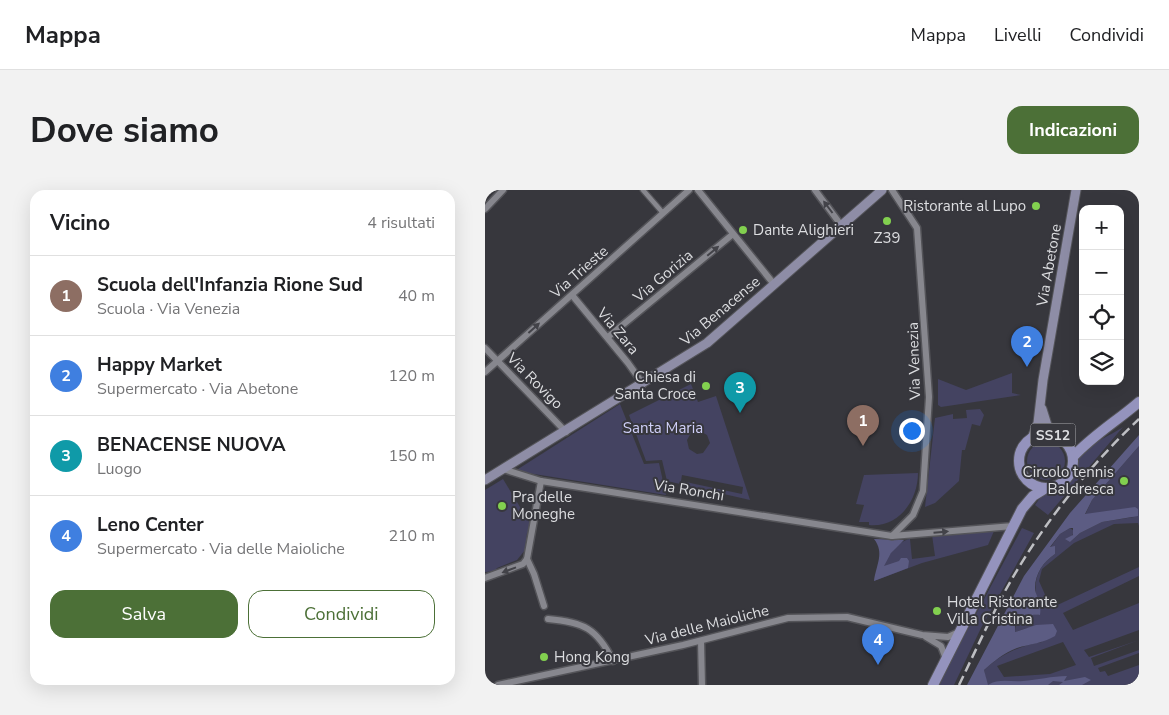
<!DOCTYPE html>
<html lang="it">
<head>
<meta charset="utf-8">
<style>
	body { margin:0; font-family:"Nunito Sans",sans-serif; background:#f2f2f2; color:#202124 }
	.controls { position:absolute; right:15px; top:15px; display:grid; overflow:hidden; border-radius:10px; box-shadow:0 5px 20px #0002 }
	.controls button { width:45px; height:45px; display:grid; place-items:center; padding:0; border:0; border-bottom:1px solid #e0e0e0; background:#fff; color:#202124; font:25px sans-serif }
	.you { position:absolute; left:426px; top:240px; width:18px; height:18px; margin:-12px; border:4px solid #fff; border-radius:50%; background:#1a73e8; box-shadow:0 0 0 8px #1a73e833 }
	.badge { display:grid; place-items:center; width:32px; height:32px; border-radius:50%; background:#4c7037; color:#fff; font-size:16px; font-weight:700 }
	.pin { position:absolute; translate:-50% -41px; filter:drop-shadow(0 1px 2px #0008) }
	.pin::after { content:''; position:absolute; top:26px; width:18px; height:15px; background:inherit; clip-path:polygon(0 0,100% 0,50% 100%) }
	.list { margin:0; padding:0; list-style:none }
	h2 { display:flex; justify-content:space-between; align-items:center; height:65px; margin:0; padding:0 20px; font-size:21px }
	h2 small { font-size:16px; font-weight:400; color:#757577 }
	.list li { display:grid; grid-template-columns:32px 1fr auto; gap:15px; align-items:center; box-sizing:border-box; height:80px; padding:0 20px; border-top:1px solid #e0e0e0 }
	.list b { display:block; font-size:19px; white-space:nowrap }
	.list p { margin:0; font-size:16px; white-space:nowrap; color:#757577 }
	.list em { font-size:16px; font-style:normal; color:#757577 }
	.actions { display:flex; gap:10px; padding:15px 20px }
	.actions a { flex:1; padding:11px 0; border:1px solid #4c7037; border-radius:15px; text-align:center; font-size:18px; color:#4c7037 }
	.actions .main { background:#4c7037; color:#fff }
	.icon { flex:none; width:28px; height:28px; fill:none; stroke:currentColor; stroke-width:2; stroke-linecap:round; stroke-linejoin:round }
	.map { position:relative; flex:none; width:654px; height:495px; overflow:hidden; border-radius:15px }
	header { display:flex; align-items:center; gap:30px; box-sizing:border-box; height:70px; padding:0 25px; background:#fff; border-bottom:1px solid #e0e0e0 }
	header strong { font-size:24px }
	nav { display:flex; gap:28px; margin-inline-start:auto; font-size:18px }
	.intro { display:flex; align-items:center; justify-content:space-between; box-sizing:border-box; height:120px; padding:0 30px }
	h1 { margin:0; font-size:35px }
	.button { padding:12px 22px; border-radius:15px; background:#4c7037; color:#fff; font-size:18px; font-weight:700 }
	main { display:flex; gap:30px; padding:0 30px }
	aside { flex:1; background:#fff; border-radius:15px; box-shadow:0 5px 20px #0002 }
	.map>svg:first-child { display:block }
	.green { fill:#444361; fill-rule:evenodd }
	.forest { fill:#5c5c83 }
	.lines { fill:none; stroke-linecap:round; stroke-linejoin:round }
	.pedestrian-casing { stroke:#545459; stroke-width:7 }
	.minor-casing { stroke:#545459; stroke-width:9 }
	.secondary-casing { stroke:#545459; stroke-width:11 }
	.primary-casing { stroke:#545459; stroke-width:12 }
	.pedestrian { stroke:#87878e; stroke-width:4.5 }
	.minor { stroke:#87878e; stroke-width:6 }
	.secondary { stroke:#8e8da6; stroke-width:9 }
	.primary { stroke:#9493bd; stroke-width:10 }
	.rail { stroke:#bebfc3; stroke-width:2.5; stroke-dasharray:10 5; stroke-linecap:butt }
	.oneway { fill:#434349 }
	.poi-dot { fill:#82d04f; stroke:#37373d; stroke-width:2 }
	.labels { text-anchor:middle; stroke-width:4; stroke-linejoin:round; paint-order:stroke }
	.shield { fill:#37373d; stroke:#aaabaf; stroke-width:1 }
	.shield-label { font-size:14px; font-weight:bold; fill:#dcdde0 }
	.poi-label { font-size:15px; fill:#dcdde0; stroke:#37373d; text-anchor:start }
	.street-label { font-size:15px; fill:#dcdde0; stroke:#37373d }
	.park-label { font-size:15px; fill:#cfcff8; stroke:#37373d }
</style>
</head>
<body>
<header>
<strong>Mappa</strong>
<nav><a>Mappa</a><a>Livelli</a><a>Condividi</a></nav>
</header>
<div class="intro"><h1>Dove siamo</h1><a class="button">Indicazioni</a></div>
<main>
<aside>
<h2>Vicino<small>4 risultati</small></h2>
<ul class="list">
<li><span class="badge" style="background:#8d6e63">1</span><div><b>Scuola dell'Infanzia Rione Sud</b><p>Scuola · Via Venezia</p></div><em>40 m</em></li>
<li><span class="badge" style="background:#3f7fe0">2</span><div><b>Happy Market</b><p>Supermercato · Via Abetone</p></div><em>120 m</em></li>
<li><span class="badge" style="background:#0f9aa8">3</span><div><b>BENACENSE NUOVA</b><p>Luogo</p></div><em>150 m</em></li>
<li><span class="badge" style="background:#3f7fe0">4</span><div><b>Leno Center</b><p>Supermercato · Via delle Maioliche</p></div><em>210 m</em></li>
</ul>
<div class="actions"><a class="main">Salva</a><a>Condividi</a></div>
</aside>
<div class="map">
<svg width="654" height="495" viewBox="0 0 654 495">
	<rect width="100%" height="100%" fill="#37373d"/>
	<g class="green">
		<path d="M527 183V203L536 205 456 217 453 215V189L481 200Z"/>
		<path d="M206 194 213 212 231 206 265 310 182 291 177 270 161 271 144 225ZM213 240 222 245 225 253 218 263 212 264 204 259 202 250 206 243ZM197 285 258 297 257 304 196 291Z"/>
		<path d="M135 214 159 274 174 273 181 305 30 281Z"/>
		<path d="M495 219 499 225 495 236 487 234 480 260H477L474 291 450 313 440 317 450 228 468 224V229L482 228 481 220Z"/>
		<path d="M638 237 563 325 550 315 557 305C571 299 586 300 589 282 590 276 589 271 593 267 603 254 625 246 638 237Z"/>
		<circle cx="561" cy="271" r="19"/>
		<path d="M654 256V336L653 333 629 334 589 353 557 379 554 391 566 418 654 377V386L578 423 588 440 654 413V440L599 460 604 467 654 450 606 468 609 476 654 460V463L613 478 615 482 620 481 623 486 654 475V495H502L499 480C516 464 534 456 557 452L542 438 530 442C530 429 542 423 554 425 549 399 546 381 570 364L565 358 575 344 585 338 589 341 585 352 595 343 617 332 649 327 600 325 607 310ZM578 452 591 475 565 484 519 487 512 476Z"/>
		<path d="M433 283C433 310 414 338 384 335V332H374L379 315 371 314 379 285Z"/>
		<path d="M18 289 46 335 45 341 42 343 40 360 32 370 12 378 10 381 0 382V300Z"/>
		<path d="M537 338 549 343 496 438 469 495H453Z"/>
		<path d="M509 341 503 355 437 373 389 391C398 378 407 352 425 349L427 369 450 366 447 345Z"/>
	</g>
	<g class="forest">
		<path d="M654 245V256L607 310 600 324 650 317 653 319V326L617 332 595 343 585 352 580 349 588 345V338H585L575 344 565 357 570 356V364C558 372 550 384 550 398 550 405 557 412 555 425 547 424 533 427 530 435V442L551 435 568 434 572 441 570 446C559 453 545 454 532 458 519 463 509 471 499 480L503 495C514 488 525 492 538 491 552 490 567 486 582 486L579 491 600 487 606 490 597 495H574L578 492 568 491 563 495H482L539 386 585 323Z"/>
		<path d="M389 349 419 350 406 363 399 376 414 371 416 368H422L424 371 423 378 389 391C391 375 400 363 389 349Z"/>
	</g>
	<g class="lines">
		<defs>
			<path id="pedestrian" d="M158 0 178 23"/>
			<g id="minor">
				<path d="M213 0 288 93"/>
				<path d="M330 0 356 35"/>
				<path d="M0 19 18 0"/>
				<path d="M87 105 143 173 158 194"/>
				<path d="M123 147 248 44"/>
				<path d="M0 158 81 242"/>
				<path d="M0 182 204 0"/>
				<path d="M18 279 56 291 407 346 428 325 438 301 444 207 432 38 407 0"/>
				<path d="M407 346 528 336"/>
				<path d="M42 369 49 384 59 416"/>
				<path d="M0 388 38 374 42 369 56 291"/>
				<path d="M63 429C98 432 112 438 128 471"/>
				<path d="M441 447 456 456 461 469"/>
				<path d="M216 451 217 495"/>
				<path d="M13 495 198 455 303 428 362 427 437 445 463 447 474 442"/>
			</g>
			<g id="secondary">
				<path d="M557 219 562 235 574 248"/>
				<path d="M547 248 553 233 558 190 591 0"/>
				<path d="M0 290 222 153 397 0"/>
			</g>
			<g id="primary">
				<circle cx="561" cy="271" r="27"/>
				<path d="M588 267C607 246 632 231 654 212"/>
				<path d="M448 495 537 319 548 306 561 298"/>
			</g>
		</defs>
		<use href="#pedestrian" class="pedestrian-casing"/>
		<use href="#minor" class="minor-casing"/>
		<use href="#secondary" class="secondary-casing"/>
		<use href="#primary" class="primary-casing"/>
		<use href="#pedestrian" class="pedestrian"/>
		<use href="#minor" class="minor"/>
		<use href="#secondary" class="secondary"/>
		<use href="#primary" class="primary"/>
		<path class="rail" d="M474 495C489 464 503 433 519 403 554 339 601 279 654 229"/>
	</g>
	<defs><path id="oneway-solid" d="M-6-.8H1V-3.2L6.5 0L1 3.2V.8H-6Z" transform="scale(1.25)"/></defs>
	<g class="oneway">
		<use href="#oneway-solid" transform="translate(343 17) rotate(-127)"/>
		<use href="#oneway-solid" transform="translate(228 61) rotate(-40)"/>
		<use href="#oneway-solid" transform="translate(49 138) rotate(-42)"/>
		<use href="#oneway-solid" transform="translate(456 342) rotate(-5)"/>
		<use href="#oneway-solid" transform="translate(24 380) rotate(159)"/>
	</g>
	<g class="poi-dot">
		<circle cx="551" cy="16" r="5"/>
		<circle cx="402" cy="31" r="5"/>
		<circle cx="258" cy="40" r="5"/>
		<circle cx="221" cy="196" r="5"/>
		<circle cx="639" cy="291" r="5"/>
		<circle cx="17" cy="316" r="5"/>
		<circle cx="452" cy="421" r="5"/>
		<circle cx="59" cy="467" r="5"/>
	</g>
	<g class="labels">
		<rect class="shield" x="545.5" y="233.5" width="45" height="23" rx="4"/>
		<g class="shield-label">
			<text x="568" y="250">SS12</text>
		</g>
		<g class="poi-label">
			<text x="541" y="21" text-anchor="end">Ristorante al Lupo</text>
			<text x="268" y="45">Dante Alighieri</text>
			<text x="402" y="53" text-anchor="middle">Z39</text>
			<text x="211" y="192" text-anchor="end">Chiesa di<tspan x="211" dy="17">Santa Croce</tspan></text>
			<text x="629" y="287" text-anchor="end">Circolo tennis<tspan x="629" dy="17">Baldresca</tspan></text>
			<text x="27" y="312">Pra delle<tspan x="27" dy="17">Moneghe</tspan></text>
			<text x="462" y="417">Hotel Ristorante<tspan x="462" dy="17">Villa Cristina</tspan></text>
			<text x="69" y="472">Hong Kong</text>
		</g>
		<g class="street-label">
			<text transform="translate(564 75) rotate(-80)" y="5">Via Abetone</text>
			<text transform="translate(94 82) rotate(-41)" y="5">Via Trieste</text>
			<text transform="translate(178 86) rotate(-40)" y="5">Via Gorizia</text>
			<text transform="translate(235 121) rotate(-40)" y="5">Via Benacense</text>
			<text transform="translate(133 141) rotate(50)" y="5">Via Zara</text>
			<text transform="translate(429 171) rotate(-92)" y="5">Via Venezia</text>
			<text transform="translate(50 191) rotate(45)" y="5">Via Rovigo</text>
			<text transform="translate(204 300) rotate(9)" y="5">Via Ronchi</text>
			<text transform="translate(222 435) rotate(-14)" y="5">Via delle Maioliche</text>
		</g>
		<g class="park-label">
			<text x="178" y="243">Santa Maria</text>
		</g>
	</g>
</svg>
<div class="controls">
<button>+</button>
<button>−</button>
<button><svg class="icon" aria-label="locate" viewBox="0 0 24 24"><circle cx="12" cy="12" r="6"/><path d="M12 2v4M12 18v4M2 12h4M18 12h4"/></svg></button>
<button><svg class="icon" aria-label="layers" viewBox="0 0 24 24"><path d="M12 4l9 5-9 5-9-5zM3 14l9 5 9-5"/></svg></button>
</div>
<div class="you"></div>
<div class="pin badge" style="left:378px;top:256px;background:#8d6e63">1</div>
<div class="pin badge" style="left:542px;top:177px;background:#3f7fe0">2</div>
<div class="pin badge" style="left:255px;top:223px;background:#0f9aa8">3</div>
<div class="pin badge" style="left:393px;top:475px;background:#3f7fe0">4</div>
</div>
</main>
</body>
</html>
